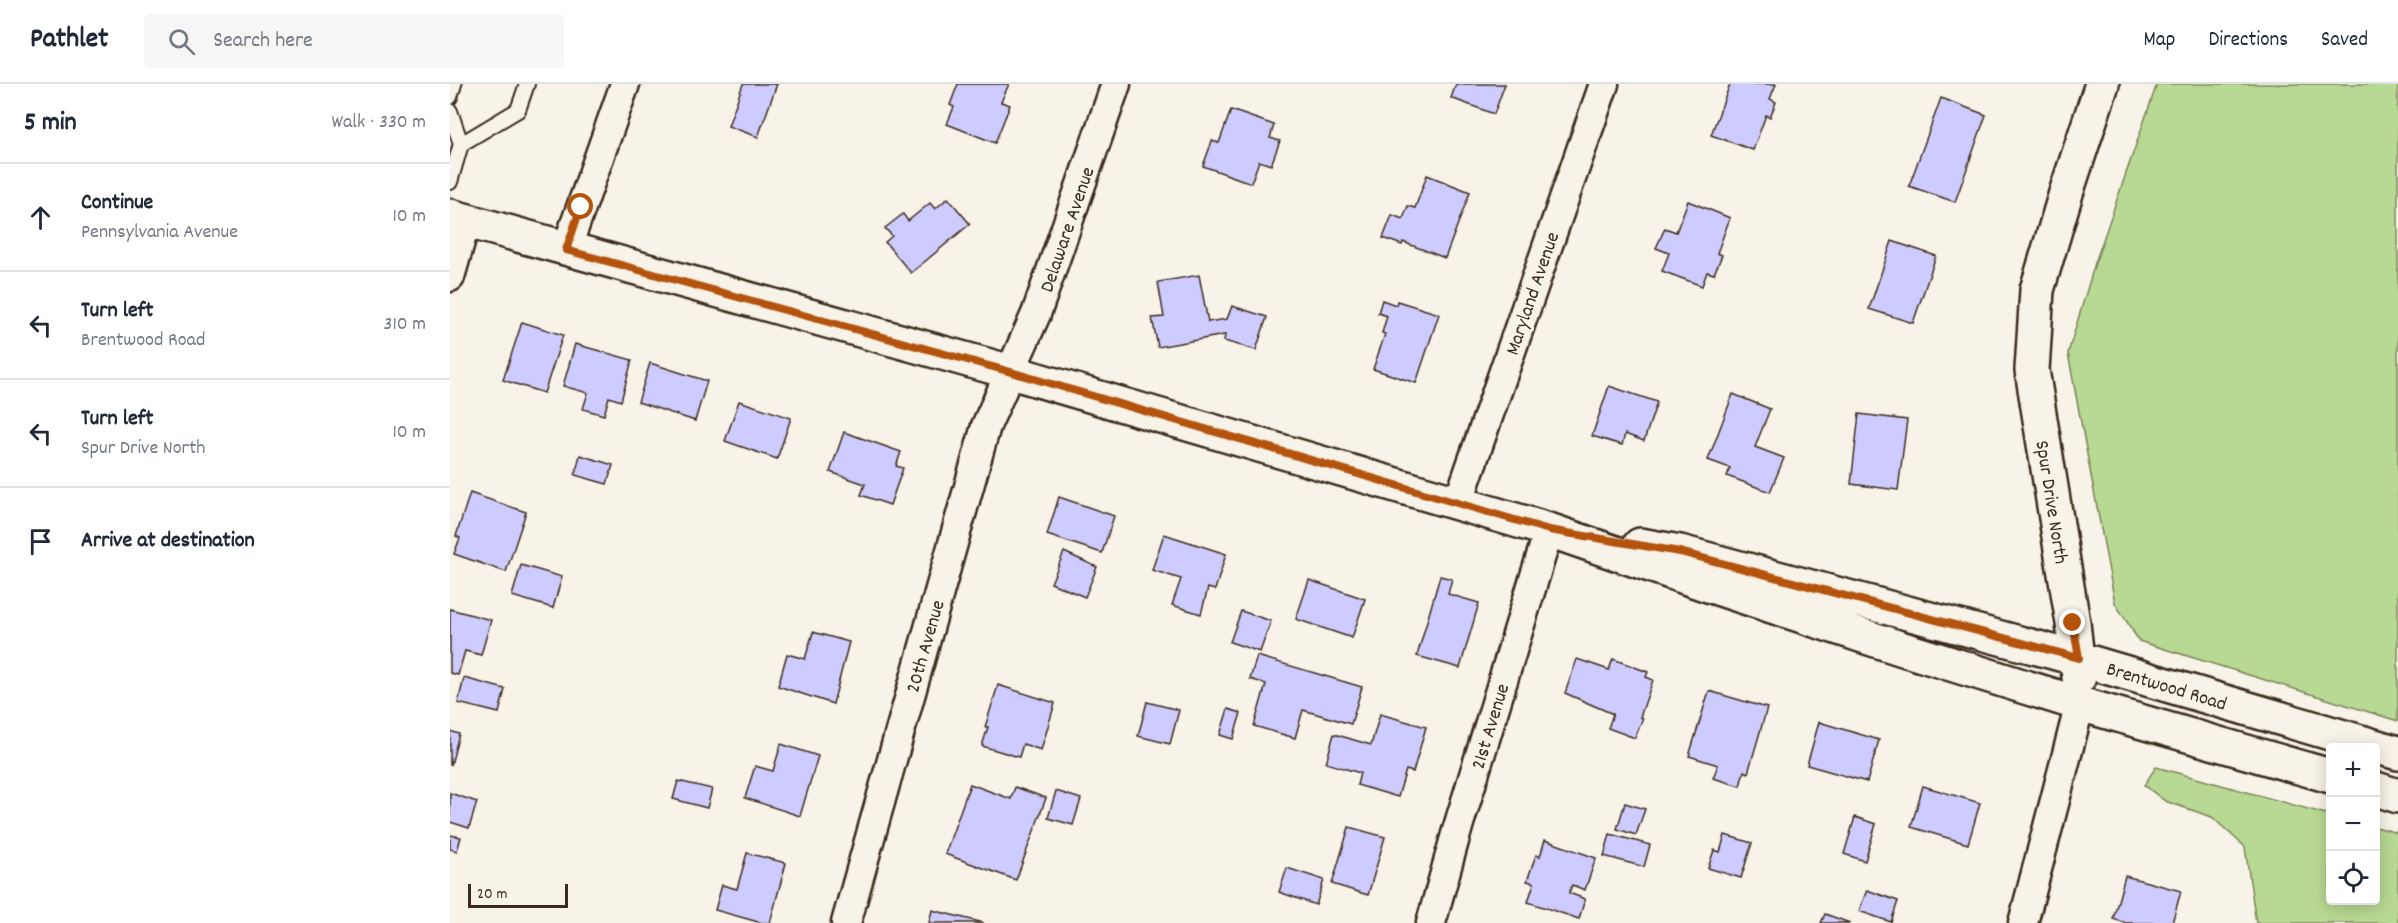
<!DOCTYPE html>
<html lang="en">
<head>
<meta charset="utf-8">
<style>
	body { margin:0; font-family:Dekko,sans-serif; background:#f6f6f7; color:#1f2937 }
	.controls { position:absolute; right:18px; bottom:18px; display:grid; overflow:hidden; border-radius:6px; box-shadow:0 3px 15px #0003 }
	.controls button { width:54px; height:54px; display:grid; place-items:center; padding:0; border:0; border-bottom:2px solid #e0e1e3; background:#fff; color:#1f2937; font:30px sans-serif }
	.scale { position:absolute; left:18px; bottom:15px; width:100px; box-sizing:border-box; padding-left:6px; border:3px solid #3b2a1e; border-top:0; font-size:16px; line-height:21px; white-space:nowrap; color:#3b2a1e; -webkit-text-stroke:4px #f7f3e8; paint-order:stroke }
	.stop { position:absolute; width:18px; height:18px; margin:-14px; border:4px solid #b45309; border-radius:50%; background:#fff }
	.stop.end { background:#b45309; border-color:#fff; box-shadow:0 2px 6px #0008 }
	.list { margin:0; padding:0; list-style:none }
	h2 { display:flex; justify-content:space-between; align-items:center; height:78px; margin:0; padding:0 24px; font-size:26px }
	h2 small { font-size:20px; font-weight:400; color:#747a83 }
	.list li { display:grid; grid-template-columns:39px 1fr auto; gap:18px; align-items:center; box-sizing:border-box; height:108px; padding:0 24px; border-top:2px solid #e0e1e3 }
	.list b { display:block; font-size:22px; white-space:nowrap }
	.list p { margin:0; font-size:20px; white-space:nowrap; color:#747a83 }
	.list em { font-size:20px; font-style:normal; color:#747a83 }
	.icon { flex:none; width:33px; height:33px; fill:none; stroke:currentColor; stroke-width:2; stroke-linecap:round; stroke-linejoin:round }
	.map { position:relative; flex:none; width:1948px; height:839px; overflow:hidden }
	header { display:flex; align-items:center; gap:36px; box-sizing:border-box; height:84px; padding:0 30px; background:#fff; border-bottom:2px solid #e0e1e3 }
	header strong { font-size:28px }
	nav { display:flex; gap:33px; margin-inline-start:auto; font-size:21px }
	.search { width:420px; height:54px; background:#f6f6f7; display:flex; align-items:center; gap:15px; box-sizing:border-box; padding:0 21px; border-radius:6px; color:#747a83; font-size:22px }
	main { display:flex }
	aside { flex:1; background:#fff }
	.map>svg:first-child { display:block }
	.green { fill:#b8d993; stroke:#7a8258; stroke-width:1.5 }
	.building { fill:#cecbfe; stroke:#3b2a1e; stroke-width:1.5 }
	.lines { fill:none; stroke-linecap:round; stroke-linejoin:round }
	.service-casing { stroke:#3b2a1e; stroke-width:18 }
	.minor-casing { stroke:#3b2a1e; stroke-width:33 }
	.tertiary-casing { stroke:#3b2a1e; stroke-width:38 }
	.service { stroke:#f7f3e8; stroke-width:14 }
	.minor { stroke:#f7f3e8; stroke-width:28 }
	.tertiary { stroke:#f7f3e8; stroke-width:33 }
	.route { stroke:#b45309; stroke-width:8 }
	.labels { text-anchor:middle; stroke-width:6; stroke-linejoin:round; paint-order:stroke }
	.street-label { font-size:20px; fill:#3b2a1e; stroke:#f7f3e8 }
</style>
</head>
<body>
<header>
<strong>Pathlet</strong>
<div class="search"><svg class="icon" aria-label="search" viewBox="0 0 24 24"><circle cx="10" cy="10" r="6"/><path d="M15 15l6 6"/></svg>Search here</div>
<nav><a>Map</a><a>Directions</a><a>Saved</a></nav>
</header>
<main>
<aside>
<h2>5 min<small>Walk · 330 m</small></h2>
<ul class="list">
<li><svg class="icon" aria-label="ahead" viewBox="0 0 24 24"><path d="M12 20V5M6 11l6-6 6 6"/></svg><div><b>Continue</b><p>Pennsylvania Avenue</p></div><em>10 m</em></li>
<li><svg class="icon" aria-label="left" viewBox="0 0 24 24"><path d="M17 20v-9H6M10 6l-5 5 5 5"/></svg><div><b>Turn left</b><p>Brentwood Road</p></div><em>310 m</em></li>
<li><svg class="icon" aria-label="left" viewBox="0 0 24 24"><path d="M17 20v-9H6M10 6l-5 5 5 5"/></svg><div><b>Turn left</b><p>Spur Drive North</p></div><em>10 m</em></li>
<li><svg class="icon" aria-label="arrive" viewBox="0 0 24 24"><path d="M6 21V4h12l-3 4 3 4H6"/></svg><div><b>Arrive at destination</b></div></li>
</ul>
</aside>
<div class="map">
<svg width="1948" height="839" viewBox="0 0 1948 839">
	<rect width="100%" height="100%" fill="#f7f3e8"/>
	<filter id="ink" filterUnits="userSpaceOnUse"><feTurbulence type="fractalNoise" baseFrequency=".0167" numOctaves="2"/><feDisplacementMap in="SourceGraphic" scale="12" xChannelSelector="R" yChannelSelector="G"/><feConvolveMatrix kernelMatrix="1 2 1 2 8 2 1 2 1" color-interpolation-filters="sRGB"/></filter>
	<g filter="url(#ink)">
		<g class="green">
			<path d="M1707 0H1948V637L1689 557 1665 519 1618 269 1645 179Z"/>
			<path d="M1706 683 1880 731V816H1926V743L1948 749V839H1806L1795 763 1762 733 1715 717 1694 701Z"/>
		</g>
		<g class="building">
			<path d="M293 0H327L308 53 278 42Z"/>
			<path d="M508 0H559L551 18 560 21 545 59 497 40 504 23 500 21Z"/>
			<path d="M1006 0H1055L1044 30 1001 14Z"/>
			<path d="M1280 0H1326L1320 15 1326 18 1320 33 1316 31 1303 66 1261 51Z"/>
			<path d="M1491 14 1536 31 1505 118 1459 102Z"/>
			<path d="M781 26 824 41 820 54 830 57 821 81 809 77 801 99 753 82 762 57 769 59Z"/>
			<path d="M977 91 1020 108 995 174 953 158 952 161 933 154 942 131 953 135 958 122 965 124Z"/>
			<path d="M498 114 520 140 461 189 435 158 442 152 435 144 453 130 458 137 480 119 485 125Z"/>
			<path d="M1238 117 1280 134 1267 169 1272 171 1264 190 1257 188 1252 202 1212 187 1219 169 1206 164 1215 144 1226 148Z"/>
			<path d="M1442 157 1486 172 1463 239 1419 225Z"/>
			<path d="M749 191 758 238 777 235 782 222 817 233 806 266 774 257 775 251 708 263 702 234 714 233 708 198Z"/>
			<path d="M932 216 946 221 947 217 989 230 966 299 923 285 935 250 932 249 937 232 928 229Z"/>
			<path d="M72 238 113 251 94 309 53 296Z"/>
			<path d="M125 260 182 276 171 317 159 313 154 331 133 325 138 309 113 302Z"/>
			<path d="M200 279 257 297 245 337 188 318Z"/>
			<path d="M1159 302 1207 318 1194 357 1175 350 1172 361 1142 352Z"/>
			<path d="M1283 310 1320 325 1305 363 1334 374 1320 408 1277 392 1280 384 1258 376Z"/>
			<path d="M289 317 341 334 327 375 275 357Z"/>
			<path d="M1409 330 1457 336 1448 406 1401 400Z"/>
			<path d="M394 348 451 368 446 382 453 384 440 421 411 411 415 400 380 388Z"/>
			<path d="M130 371 163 381 157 400 125 391Z"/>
			<path d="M20 409 76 428 56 488 4 470 10 454 6 452Z"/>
			<path d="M609 413 664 432 652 469 597 451Z"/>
			<path d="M714 450 776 470 765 506 758 504 751 530 722 521 731 495 702 486Z"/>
			<path d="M614 468 647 483 635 513 601 499Z"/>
			<path d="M71 481 112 493 103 524 62 512Z"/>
			<path d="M990 492 1002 495 998 510 1029 519 1010 584 967 572Z"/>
			<path d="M859 496 915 515 902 554 846 535Z"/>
			<path d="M0 525 41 536 31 571 15 567 8 591 0 589Z"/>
			<path d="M791 527 821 537 810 568 780 558Z"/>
			<path d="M363 548 399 558 383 620 328 602 337 570 355 575Z"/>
			<path d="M807 572 912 603 901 640 853 626 845 654 804 642 816 600 800 595Z"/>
			<path d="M1127 575 1159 586 1163 575 1198 588 1196 593 1203 596 1190 633 1193 634 1185 654 1158 644 1163 630 1115 609Z"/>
			<path d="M14 594 55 605 49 629 8 619Z"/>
			<path d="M548 601 605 619 591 666 573 660 569 673 532 662 538 643H535Z"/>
			<path d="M1259 607 1317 624 1298 689 1294 687 1290 702 1263 694 1268 681 1239 672Z"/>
			<path d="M697 618 729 626 720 660 688 652Z"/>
			<path d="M778 625 791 629 783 655 770 651Z"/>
			<path d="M930 630 976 643 963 688 956 686 948 713 907 701 910 689 876 679 884 650 921 661Z"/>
			<path d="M1369 638 1429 656 1417 698 1357 681Z"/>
			<path d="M0 647 9 650 1 681H0Z"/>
			<path d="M331 660 368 672 350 732 295 714 305 682 323 687Z"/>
			<path d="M228 697 262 705 257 724 223 715Z"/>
			<path d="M520 700 561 715 565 703 596 714 566 796 495 770Z"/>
			<path d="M1473 702 1530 719 1518 760 1461 743Z"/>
			<path d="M606 707 631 715 623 741 598 734Z"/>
			<path d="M0 709 27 718 19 744 0 738Z"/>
			<path d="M1175 719 1195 725 1186 751 1167 745Z"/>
			<path d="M1405 733 1426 740 1415 777 1394 770Z"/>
			<path d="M899 743 935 753 918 811 882 800Z"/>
			<path d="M1160 750 1200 761 1194 783 1154 772Z"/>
			<path d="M0 751 11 753 7 767 0 765Z"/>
			<path d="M1275 751 1302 759 1291 794 1258 784 1264 766 1270 768Z"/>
			<path d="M1095 756 1146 774 1135 806 1122 801 1119 809 1135 815 1129 835 1078 818 1084 799 1077 797 1086 771 1090 772Z"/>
			<path d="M297 769 336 779 320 839H312L265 826 272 801 287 805Z"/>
			<path d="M837 784 874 796 866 821 829 808Z"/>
			<path d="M1675 792 1731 807 1722 839H1676L1663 835Z"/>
			<path d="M1417 806 1448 817 1441 838 1409 827Z"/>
			<path d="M482 826 534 839H479Z"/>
			<path d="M1375 830 1400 839H1371Z"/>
		</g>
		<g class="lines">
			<defs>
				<g id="service">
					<path d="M0 13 4 0"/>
					<path d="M0 27 11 60"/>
					<path d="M0 98 11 60 68 26 77 0"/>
				</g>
				<g id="minor">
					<path d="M116 166 175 0"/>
					<path d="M0 193 16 137"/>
					<path d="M1008 419 1154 0"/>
					<path d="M396 839 536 342 586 230 666 0"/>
					<path d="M981 839 1008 743 1099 446"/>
					<path d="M1573 839 1630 620"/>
				</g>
				<g id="tertiary">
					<path d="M0 132 561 288 1099 446 1255 500 1453 565 1630 620 1880 692"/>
					<path d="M1190 461 1230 468 1629 575 1948 669"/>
					<path d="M1629 593 1623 539 1582 286 1587 206 1616 109 1652 0"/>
					<path d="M1926 705 1948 712"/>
				</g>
			</defs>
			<use href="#service" class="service-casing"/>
			<use href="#minor" class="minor-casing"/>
			<use href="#tertiary" class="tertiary-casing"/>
			<use href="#service" class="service"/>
			<use href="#minor" class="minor"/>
			<use href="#tertiary" class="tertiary"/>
		</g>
	</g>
	<g class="lines" filter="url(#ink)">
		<path class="route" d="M131 123 116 166 561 288 1099 446 1230 468 1629 574 1623 539"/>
	</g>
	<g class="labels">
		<g class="street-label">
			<text transform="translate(616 145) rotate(-71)" y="7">Delaware Avenue</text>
			<text transform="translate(1081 209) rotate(-71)" y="7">Maryland Avenue</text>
			<text transform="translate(1603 418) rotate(81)" y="7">Spur Drive North</text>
			<text transform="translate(474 562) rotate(-74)" y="7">20th Avenue</text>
			<text transform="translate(1717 601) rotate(17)" y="7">Brentwood Road</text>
			<text transform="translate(1039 642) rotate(-73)" y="7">21st Avenue</text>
		</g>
	</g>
</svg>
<div class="controls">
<button>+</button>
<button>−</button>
<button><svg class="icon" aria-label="locate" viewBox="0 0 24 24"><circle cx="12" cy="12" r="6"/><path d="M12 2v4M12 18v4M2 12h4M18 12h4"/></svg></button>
</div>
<div class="scale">20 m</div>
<div class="stop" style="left:131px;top:123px"></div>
<div class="stop end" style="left:1623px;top:539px"></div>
</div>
</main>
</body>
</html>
